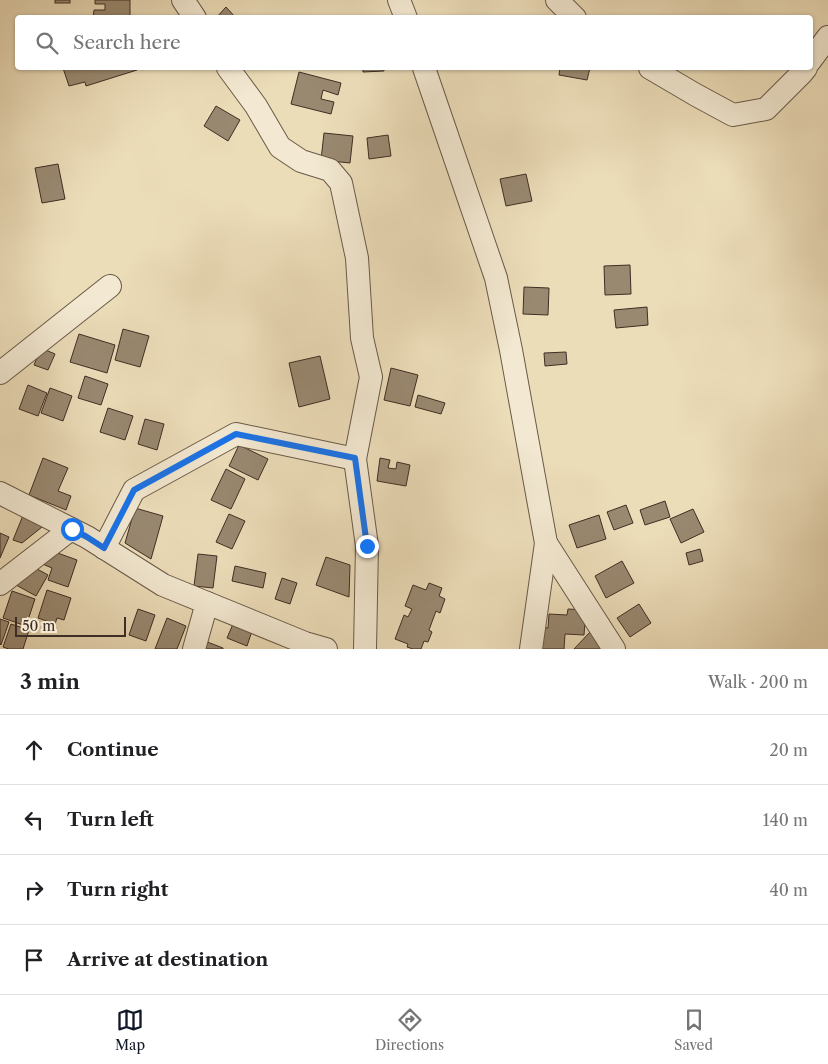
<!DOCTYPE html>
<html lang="en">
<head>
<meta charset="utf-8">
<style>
	body { margin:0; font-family:"Libre Caslon Text",serif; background:#f6f6f6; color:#202124 }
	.scale { position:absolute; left:15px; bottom:12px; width:111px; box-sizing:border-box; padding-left:5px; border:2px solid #3f2e24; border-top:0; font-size:14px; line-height:18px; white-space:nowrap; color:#3f2e24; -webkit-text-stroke:4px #f3e9d2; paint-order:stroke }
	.stop { position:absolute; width:15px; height:15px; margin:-11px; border:4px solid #1a73e8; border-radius:50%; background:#fff }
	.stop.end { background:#1a73e8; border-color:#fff; box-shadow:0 1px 5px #0008 }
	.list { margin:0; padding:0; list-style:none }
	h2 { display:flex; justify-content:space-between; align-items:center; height:65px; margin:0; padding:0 20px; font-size:21px }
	h2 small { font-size:16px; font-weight:400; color:#757577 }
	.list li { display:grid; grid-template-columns:32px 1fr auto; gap:15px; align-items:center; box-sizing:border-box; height:70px; padding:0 20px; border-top:1px solid #e0e0e0 }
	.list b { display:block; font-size:19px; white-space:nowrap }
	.list em { font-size:16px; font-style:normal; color:#757577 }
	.icon { flex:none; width:28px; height:28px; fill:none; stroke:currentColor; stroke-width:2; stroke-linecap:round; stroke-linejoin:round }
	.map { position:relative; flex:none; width:828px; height:649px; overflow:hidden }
	.search { position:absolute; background:#fff; box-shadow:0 1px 4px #0004; left:15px; right:15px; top:15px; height:55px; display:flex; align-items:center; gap:12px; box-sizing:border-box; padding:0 18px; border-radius:5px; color:#757577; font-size:19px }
	.sheet { height:345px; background:#fff }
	nav { display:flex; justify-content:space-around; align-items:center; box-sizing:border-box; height:70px; border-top:1px solid #e0e0e0; background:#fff; font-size:14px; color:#757577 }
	nav a { display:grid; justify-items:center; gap:2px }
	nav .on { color:#111827 }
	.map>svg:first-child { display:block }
	.building { fill:#998971; stroke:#3f2e24 }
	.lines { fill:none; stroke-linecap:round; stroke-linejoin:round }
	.minor-casing { stroke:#6a5a49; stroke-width:24 }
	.minor { stroke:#f3e9d2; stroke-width:22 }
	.route { stroke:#1a73e8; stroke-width:6 }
</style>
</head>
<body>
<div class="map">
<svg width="828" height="649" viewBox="0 0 828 649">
	<rect width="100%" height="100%" fill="#ecddb9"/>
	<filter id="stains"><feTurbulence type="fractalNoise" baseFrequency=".004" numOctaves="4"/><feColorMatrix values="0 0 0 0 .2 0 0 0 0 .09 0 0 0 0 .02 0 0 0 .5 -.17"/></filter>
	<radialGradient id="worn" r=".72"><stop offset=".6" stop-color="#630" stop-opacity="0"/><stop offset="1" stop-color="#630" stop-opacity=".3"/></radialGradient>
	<g class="building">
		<rect x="55" y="0" width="15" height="3"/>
		<path d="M95 0H130V18H93L94 10H105V4H95Z"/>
		<path d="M226 7 236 18H216Z"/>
		<path d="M63 68H136L137 70 86 86 85 82 69 86Z"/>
		<path d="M363 68H384V71L363 72Z"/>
		<path d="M560 68H590L587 80 559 75Z"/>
		<path d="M299 72 341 83 338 95 323 90 321 99 334 102 331 114 291 104Z"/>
		<path d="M216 106 240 120 228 141 204 126Z"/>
		<path d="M324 133 353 136 350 163 321 160Z"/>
		<path d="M388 135 391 156 369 159 367 138Z"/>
		<path d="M58 164 65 199 42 203 35 168Z"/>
		<path d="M526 174 532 201 506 206 500 179Z"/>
		<path d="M630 265 631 294 605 295 604 266Z"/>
		<path d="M524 287 549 288 548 315 523 314Z"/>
		<path d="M647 307 648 325 616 328 614 310Z"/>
		<path d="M123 329 149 336 140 367 115 360Z"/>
		<path d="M79 334 115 345 107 373 70 362Z"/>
		<path d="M41 348 55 354 48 370 34 365Z"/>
		<path d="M566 352 567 364 545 366 544 353Z"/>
		<path d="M320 356 330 399 299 407 289 363Z"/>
		<path d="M391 368 418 375 410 406 384 400Z"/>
		<path d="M85 376 108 384 101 405 78 398Z"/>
		<path d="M28 385 47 393 38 416 19 409Z"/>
		<path d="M50 388 72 396 63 421 41 413Z"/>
		<path d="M418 395 445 403 441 414 415 407Z"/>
		<path d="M108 408 133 416 125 440 100 432Z"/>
		<path d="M145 419 164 424 157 450 138 444Z"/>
		<path d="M239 445 268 459 258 480 229 466Z"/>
		<path d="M43 458 68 468 58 491 71 496 66 510 29 495Z"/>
		<path d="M380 458 390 460 388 468 396 469 397 462 410 465 406 486 377 481Z"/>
		<path d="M226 469 245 479 231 509 211 500Z"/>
		<path d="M665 501 670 517 645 525 640 510Z"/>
		<path d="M626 505 633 523 614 530 607 512Z"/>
		<path d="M135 508 163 516 151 559 125 543Z"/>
		<path d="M693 509 704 532 681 543 670 519Z"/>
		<path d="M24 513 47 523 22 543 13 540Z"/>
		<path d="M229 514 245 521 232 549 216 542Z"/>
		<path d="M599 515 606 539 577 548 569 525Z"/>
		<path d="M0 533 9 537 0 558Z"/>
		<path d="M700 549 703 561 689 565 686 553Z"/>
		<path d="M52 551 77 560 68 587 48 580 52 568 40 563Z"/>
		<path d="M198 554 217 556 213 588 194 586Z"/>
		<path d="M326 557 350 565 349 597 316 585Z"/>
		<path d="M622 561 634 583 606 598 595 576Z"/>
		<path d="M28 564 48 575 36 596 16 585Z"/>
		<path d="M235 566 266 573 263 588 232 581Z"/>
		<path d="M282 578 297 583 290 604 275 599Z"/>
		<path d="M429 583 442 588 439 596 445 599 440 613 436 611 429 630 432 632 428 642 424 641 421 649H413L407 647 408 644 395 639 404 615 408 617 412 609 405 606 413 585 426 590Z"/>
		<path d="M47 590 71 598 64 620 57 618 55 624 38 618Z"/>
		<path d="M12 591 35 599 26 626 3 618Z"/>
		<path d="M639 604 651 623 630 637 617 618Z"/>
		<path d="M138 609 155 615 146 641 129 635Z"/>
		<path d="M568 609 586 610 584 635 565 634 564 649H540L541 627 548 628 549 614 567 615Z"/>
		<path d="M167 618 186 626 177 649H155Z"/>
		<path d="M0 619 9 622 1 645 0 644Z"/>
		<path d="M11 624 29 630 23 649H9L3 647Z"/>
		<path d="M233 624 252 631 247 646 227 638Z"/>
		<path d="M591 631 603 649H574Z"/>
		<path d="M202 640 223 648V649H198Z"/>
	</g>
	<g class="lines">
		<defs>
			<g id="minor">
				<path d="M183 0 195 18"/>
				<path d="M399 0 406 18"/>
				<path d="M557 0 575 18"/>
				<path d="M810 61 828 37"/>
				<path d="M228 68 256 106 280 147 301 161 330 170 341 183 357 258 362 338 371 377 355 459 367 546 365 649"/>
				<path d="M424 68 496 278 511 350 546 543 531 649"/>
				<path d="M650 68 696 95 733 115 766 109 801 74 806 68"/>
				<path d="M0 373 110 286"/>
				<path d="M0 493 87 537 163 585 305 643 326 649"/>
				<path d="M546 543 614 649"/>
				<path d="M104 548 134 490 236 434 355 459"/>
				<path d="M0 584 71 529"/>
				<path d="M194 649 207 603"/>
			</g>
		</defs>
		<use href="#minor" class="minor-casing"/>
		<use href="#minor" class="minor"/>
	</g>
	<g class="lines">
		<path class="route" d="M72 529 87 537 104 548 134 490 236 434 355 458 367 546"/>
	</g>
	<rect width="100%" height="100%" filter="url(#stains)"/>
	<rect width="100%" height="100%" fill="url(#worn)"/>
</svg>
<div class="scale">50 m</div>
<div class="stop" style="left:72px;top:529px"></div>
<div class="stop end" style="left:367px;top:546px"></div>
<div class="search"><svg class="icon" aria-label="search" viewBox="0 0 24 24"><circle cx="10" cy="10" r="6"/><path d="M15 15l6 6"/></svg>Search here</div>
</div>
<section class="sheet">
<h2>3 min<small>Walk · 200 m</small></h2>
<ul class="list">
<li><svg class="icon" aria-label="ahead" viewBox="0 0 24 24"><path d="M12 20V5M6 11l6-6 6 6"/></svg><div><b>Continue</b></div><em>20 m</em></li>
<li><svg class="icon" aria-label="left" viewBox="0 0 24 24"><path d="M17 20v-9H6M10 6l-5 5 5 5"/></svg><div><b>Turn left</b></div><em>140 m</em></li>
<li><svg class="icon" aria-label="right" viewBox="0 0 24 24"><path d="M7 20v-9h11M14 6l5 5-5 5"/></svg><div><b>Turn right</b></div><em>40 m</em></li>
<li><svg class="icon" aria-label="arrive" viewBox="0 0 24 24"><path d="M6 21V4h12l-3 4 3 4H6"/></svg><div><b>Arrive at destination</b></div></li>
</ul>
</section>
<nav>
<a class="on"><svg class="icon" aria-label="map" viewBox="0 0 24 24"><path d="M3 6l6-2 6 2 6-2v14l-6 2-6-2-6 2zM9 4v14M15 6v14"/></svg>Map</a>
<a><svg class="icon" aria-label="directions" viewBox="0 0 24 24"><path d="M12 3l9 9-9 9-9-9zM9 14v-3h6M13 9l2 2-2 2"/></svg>Directions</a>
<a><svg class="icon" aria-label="saved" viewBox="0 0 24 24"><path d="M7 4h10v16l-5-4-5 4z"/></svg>Saved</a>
</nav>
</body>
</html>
